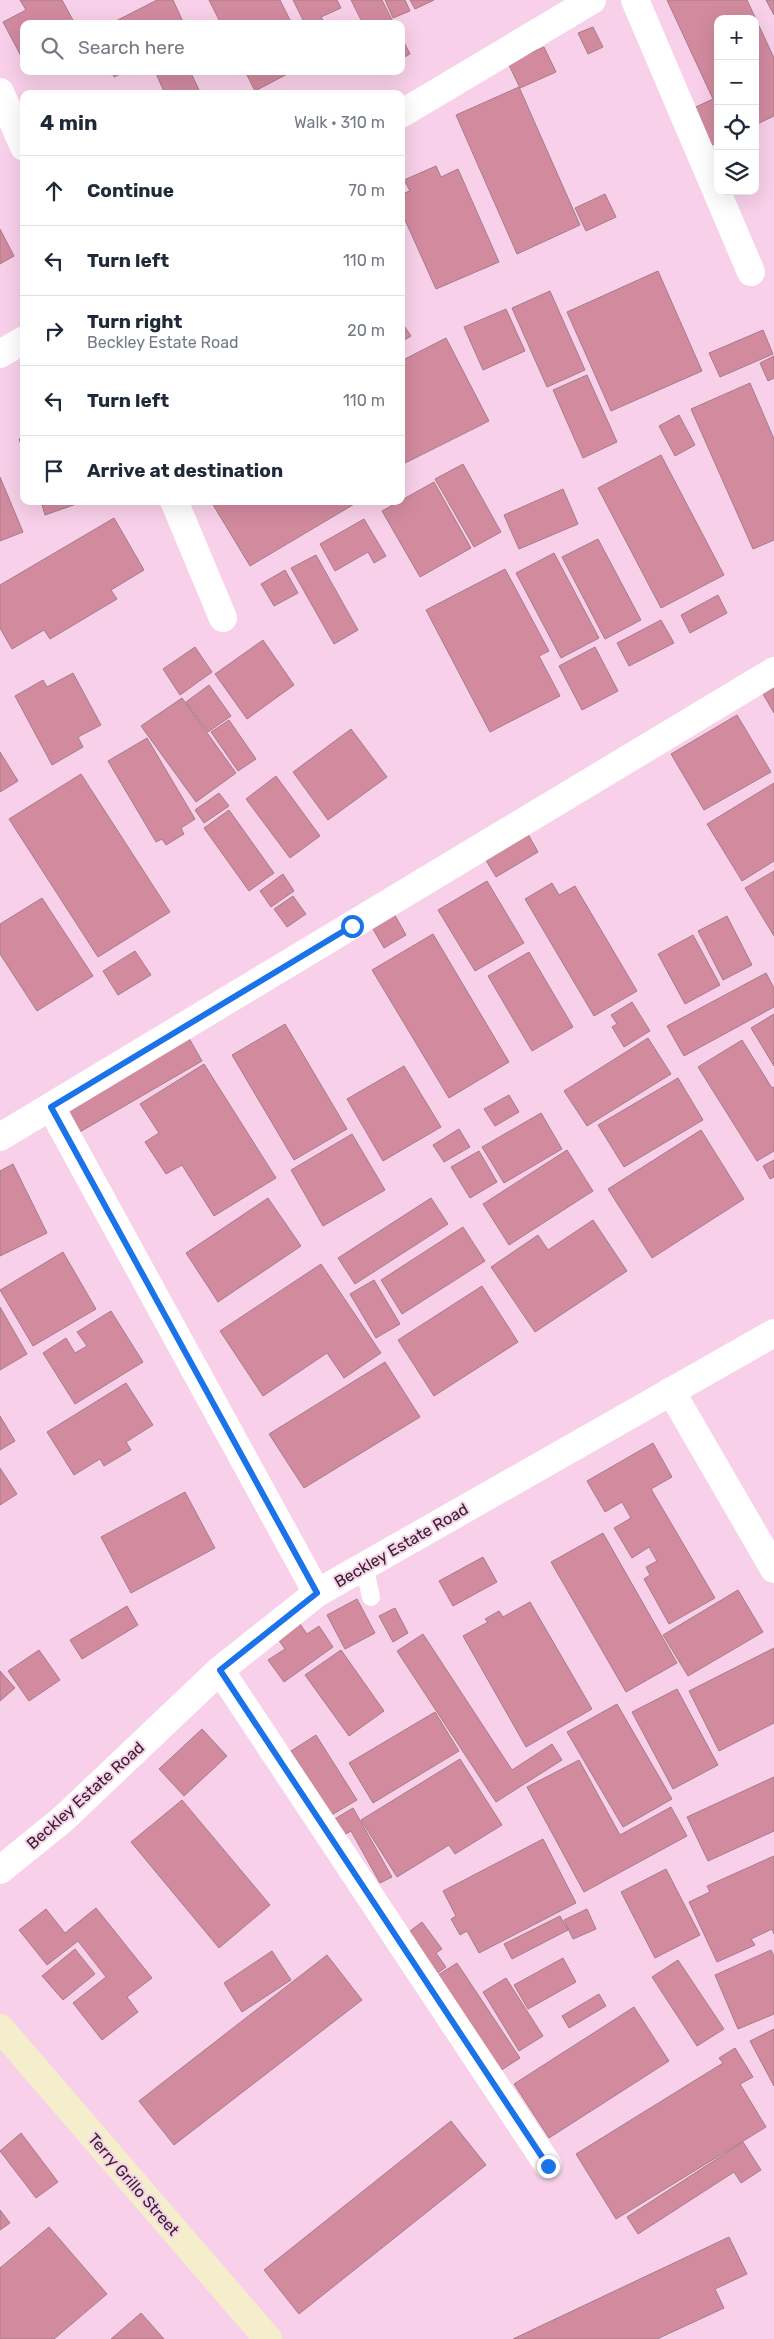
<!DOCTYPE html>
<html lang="en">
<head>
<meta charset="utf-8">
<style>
	body { margin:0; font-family:Rubik,sans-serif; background:#f6f6f7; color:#1f2937 }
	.controls { position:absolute; right:15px; top:15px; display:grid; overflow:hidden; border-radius:10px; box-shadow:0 5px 20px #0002 }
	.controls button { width:45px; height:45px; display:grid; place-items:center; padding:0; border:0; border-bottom:1px solid #e0e1e3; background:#fff; color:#1f2937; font:25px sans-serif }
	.stop { position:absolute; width:15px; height:15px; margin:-11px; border:4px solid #1a73e8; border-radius:50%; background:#fff }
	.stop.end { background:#1a73e8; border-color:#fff; box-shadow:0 1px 5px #0008 }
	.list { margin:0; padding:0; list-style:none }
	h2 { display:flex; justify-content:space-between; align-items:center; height:65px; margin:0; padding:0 20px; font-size:21px }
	h2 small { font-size:16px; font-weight:400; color:#747a83 }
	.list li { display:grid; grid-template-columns:32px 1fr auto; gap:15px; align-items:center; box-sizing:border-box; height:70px; padding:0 20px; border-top:1px solid #e0e1e3 }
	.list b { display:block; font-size:19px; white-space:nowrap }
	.list p { margin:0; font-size:16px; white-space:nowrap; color:#747a83 }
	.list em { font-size:16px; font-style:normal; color:#747a83 }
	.icon { flex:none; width:28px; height:28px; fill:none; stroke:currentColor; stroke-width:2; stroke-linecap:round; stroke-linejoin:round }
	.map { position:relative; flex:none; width:774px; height:2339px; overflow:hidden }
	.search { position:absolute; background:#fff; box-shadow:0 5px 20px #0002; left:20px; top:20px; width:385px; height:55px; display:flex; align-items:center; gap:12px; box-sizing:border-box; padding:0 18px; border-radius:10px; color:#747a83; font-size:19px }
	.panel { position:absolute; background:#fff; box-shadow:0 5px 20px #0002; left:20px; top:90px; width:385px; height:415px; border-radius:10px }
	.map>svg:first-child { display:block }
	.building { fill:#d28a9f; stroke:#a67c88 }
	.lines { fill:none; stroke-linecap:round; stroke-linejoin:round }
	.lane { stroke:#fff; stroke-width:18 }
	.street { stroke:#fff; stroke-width:28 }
	.secondary { stroke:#f4eecc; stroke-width:28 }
	.route { stroke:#1a73e8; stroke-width:6 }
	.labels { text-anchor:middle; stroke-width:4; stroke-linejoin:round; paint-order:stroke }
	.street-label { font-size:16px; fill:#33242d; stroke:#f8d0e9 }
</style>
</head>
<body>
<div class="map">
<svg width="774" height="2339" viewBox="0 0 774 2339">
	<rect width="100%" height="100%" fill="#f8d0e9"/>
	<g class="building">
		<path d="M20 0H62L75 24H24L22 58 3 22 26 10Z"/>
		<path d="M157 0H173L184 24H110Z"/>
		<path d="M209 0H280L292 24H221Z"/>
		<path d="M293 0H337L341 8 321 17 324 22 321 24H305Z"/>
		<path d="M351 0H382L394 24H363Z"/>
		<path d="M385 0H405L410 11 393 18Z"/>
		<path d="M410 0H434L415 9Z"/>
		<path d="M667 0H747L774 58V116L755 125V19H718V142L705 148 687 111 713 99Z"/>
		<path d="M766 0H774V15Z"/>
		<path d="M593 27 603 47 588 54 578 33Z"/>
		<path d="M401 36 410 54 401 59Z"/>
		<path d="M544 47 556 72 520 88 508 63Z"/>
		<path d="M112 71H126L114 77Z"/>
		<path d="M155 71H190L201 94H165Z"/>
		<path d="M245 71H293L255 91Z"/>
		<path d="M519 87 580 225 517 254 456 115Z"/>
		<path d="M436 166 441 177 458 169 499 262 436 289 401 211V194L410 191 404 180Z"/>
		<path d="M605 194 616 217 586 231 575 208Z"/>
		<path d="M0 229 14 256 0 264Z"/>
		<path d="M658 271 702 371 611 411 567 312Z"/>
		<path d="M550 291 585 370 547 387 512 308Z"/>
		<path d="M506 309 525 351 483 370 464 327Z"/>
		<path d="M401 321 411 336 401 342Z"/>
		<path d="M763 330 773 354 720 377 709 353Z"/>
		<path d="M446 338 489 421 401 465V361Z"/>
		<path d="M774 356V378L768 381 760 363Z"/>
		<path d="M587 375 617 442 583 458 553 390Z"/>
		<path d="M750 383 774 439V540L753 549 691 409Z"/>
		<path d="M679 415 695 445 675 456 659 426Z"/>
		<path d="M24 437V454L19 439Z"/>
		<path d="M661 455 724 575 661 608 598 488Z"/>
		<path d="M463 464 501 532 474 547 435 479Z"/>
		<path d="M0 477 23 532 0 541Z"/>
		<path d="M434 482 471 548 420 577 382 511Z"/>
		<path d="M563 489 578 524 519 549 504 515Z"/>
		<path d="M41 501H85L45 515Z"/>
		<path d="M215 501H355L356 503 250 566 212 503Z"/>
		<path d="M114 518 144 570 111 590 117 599 50 639 44 630 12 649 0 628V585Z"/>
		<path d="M364 519 386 556 374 563 368 552 335 571 320 544Z"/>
		<path d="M598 539 641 620 605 639 562 557Z"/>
		<path d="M554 553 599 638 561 658 516 573Z"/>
		<path d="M316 555 358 630 334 644 291 568Z"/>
		<path d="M505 569 549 651 539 656 560 696 490 732 426 610Z"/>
		<path d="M285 570 298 593 274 606 261 584Z"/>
		<path d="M718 595 727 613 690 633 681 615Z"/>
		<path d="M661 620 674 643 629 666 617 643Z"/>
		<path d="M263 640 294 685 247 719 215 674Z"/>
		<path d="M195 647 212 672 180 695 163 669Z"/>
		<path d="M595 647 618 691 582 710 559 666Z"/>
		<path d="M73 673 101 725 78 737 83 747 52 765 15 696 43 680 47 687Z"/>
		<path d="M774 678V713L759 687Z"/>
		<path d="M209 685 231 716 208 732 186 702Z"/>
		<path d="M182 698 236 773 196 802 141 726Z"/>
		<path d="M737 715 771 772 704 810 671 754Z"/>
		<path d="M229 720 256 759 238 771 211 732Z"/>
		<path d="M351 729 387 777 328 820 293 772Z"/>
		<path d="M147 738 195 819 181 828 184 834 166 845 162 839 156 842 108 761Z"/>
		<path d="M0 752 18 781 0 792Z"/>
		<path d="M81 774 170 912 98 957 9 819Z"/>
		<path d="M276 776 320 836 290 858 246 799Z"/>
		<path d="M774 783V861L742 881 707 824Z"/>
		<path d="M219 793 229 806 204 823 195 810Z"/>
		<path d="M229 810 274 873 249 891 204 828Z"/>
		<path d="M524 827 538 852 496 877 481 852Z"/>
		<path d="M774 871V936L745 888Z"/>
		<path d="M283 874 294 891 271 907 260 891Z"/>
		<path d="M487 881 524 943 475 971 438 910Z"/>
		<path d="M552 883 559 895 575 886 637 991 594 1016 525 899Z"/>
		<path d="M293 896 306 914 287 927 274 909Z"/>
		<path d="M42 898 93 976 37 1011 0 954V924Z"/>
		<path d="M392 910 406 935 384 948 370 924Z"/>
		<path d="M727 916 752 965 723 980 698 931Z"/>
		<path d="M433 934 509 1062 449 1098 372 970Z"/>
		<path d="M693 935 720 985 685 1004 658 954Z"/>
		<path d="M135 951 151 975 118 995 103 971Z"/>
		<path d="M529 952 573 1027 532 1051 488 976Z"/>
		<path d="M766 973 774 988V1007L684 1056 667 1026Z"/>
		<path d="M632 1002 650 1031 624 1047 612 1027 617 1024 611 1015Z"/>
		<path d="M774 1014V1066L751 1028Z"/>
		<path d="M285 1024 347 1129 294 1160 232 1055Z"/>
		<path d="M186 1033 202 1061 78 1133 62 1105Z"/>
		<path d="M648 1038 671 1074 587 1126 564 1091Z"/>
		<path d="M742 1040 772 1088 774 1087V1151L757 1161 698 1067Z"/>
		<path d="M204 1064 276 1178 214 1216 182 1165 166 1174 145 1142 159 1133 140 1104Z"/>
		<path d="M404 1066 441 1127 383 1161 347 1099Z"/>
		<path d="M678 1078 703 1120 624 1167 598 1125Z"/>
		<path d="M509 1095 519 1112 495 1126 484 1109Z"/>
		<path d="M541 1113 562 1149 504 1183 482 1147Z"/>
		<path d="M459 1129 470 1147 444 1162 433 1145Z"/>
		<path d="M701 1130 744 1199 652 1258 608 1189Z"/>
		<path d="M352 1134 385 1190 323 1226 291 1170Z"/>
		<path d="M567 1150 593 1191 509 1245 483 1204Z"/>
		<path d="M479 1151 497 1182 470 1198 451 1167Z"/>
		<path d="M774 1160V1177L770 1179 763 1166Z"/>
		<path d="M13 1164 47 1233 0 1256V1171Z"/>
		<path d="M268 1198 301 1246 218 1302 186 1253Z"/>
		<path d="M431 1198 448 1224 355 1284 338 1258Z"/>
		<path d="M593 1220 627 1271 535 1332 491 1267 538 1235 548 1250Z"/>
		<path d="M463 1227 485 1261 402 1314 381 1280Z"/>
		<path d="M63 1252 96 1309 33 1346 0 1290Z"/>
		<path d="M321 1264 381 1353 344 1378 327 1353 263 1396 220 1331Z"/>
		<path d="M374 1280 400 1324 376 1338 350 1294Z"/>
		<path d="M482 1286 518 1342 434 1396 398 1340Z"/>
		<path d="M0 1307 27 1354 0 1370Z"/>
		<path d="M111 1311 143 1362 75 1404 43 1353 66 1338 75 1353 87 1346 77 1332Z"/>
		<path d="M385 1362 420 1417 304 1488 269 1434Z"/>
		<path d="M126 1383 153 1425 126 1442 131 1450 104 1466 100 1459 74 1475 47 1432Z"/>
		<path d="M0 1416 15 1441 0 1450Z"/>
		<path d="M653 1443 672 1477 651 1489 715 1598 669 1624 644 1579 650 1575 646 1567 657 1561 649 1547 632 1558 614 1528 631 1518 622 1502 605 1512 587 1481Z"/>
		<path d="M0 1468 17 1494 0 1505Z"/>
		<path d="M185 1492 215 1548 131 1593 101 1537Z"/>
		<path d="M603 1533 677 1663 626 1692 551 1562Z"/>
		<path d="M483 1557 497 1582 453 1606 439 1581Z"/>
		<path d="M738 1590 763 1632 688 1676 663 1635Z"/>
		<path d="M357 1599 375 1633 345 1649 327 1615Z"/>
		<path d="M530 1602 592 1709 526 1747 463 1636 488 1622 485 1619 499 1611 503 1617Z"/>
		<path d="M127 1606 138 1625 82 1659 70 1640Z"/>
		<path d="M395 1608 408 1633 393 1642 379 1616Z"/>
		<path d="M300 1624 307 1634 319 1626 333 1647 284 1682 268 1660 285 1649 278 1639Z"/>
		<path d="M423 1634 512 1770 552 1744 562 1760 496 1802 397 1651Z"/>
		<path d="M774 1648V1723L719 1751 689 1691Z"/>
		<path d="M39 1650 60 1680 29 1701 8 1671Z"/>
		<path d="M341 1650 384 1711 349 1736 305 1675Z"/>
		<path d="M0 1671 15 1688 0 1701Z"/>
		<path d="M677 1689 718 1765 673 1789 632 1712Z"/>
		<path d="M617 1704 672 1799 623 1827 567 1732Z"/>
		<path d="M435 1712 459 1751 373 1803 349 1763Z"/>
		<path d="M202 1729 227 1756 184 1796 159 1769Z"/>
		<path d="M316 1735 357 1800 323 1820 283 1756Z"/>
		<path d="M460 1759 502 1825 455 1854 449 1845 397 1877 361 1820Z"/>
		<path d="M579 1760 620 1835 671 1807 687 1836 584 1892 527 1787Z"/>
		<path d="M774 1777V1831L708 1861 687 1817Z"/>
		<path d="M182 1800 270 1905 219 1948 131 1842Z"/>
		<path d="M353 1808 392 1877 380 1883 351 1831 337 1839 328 1823Z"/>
		<path d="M543 1839 576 1903 479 1953 467 1931 460 1935 451 1919 456 1916 443 1891Z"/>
		<path d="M774 1856V1934L772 1929 751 1939 755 1945 717 1962 689 1902 710 1892 707 1886Z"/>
		<path d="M666 1869 700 1935 655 1958 621 1892Z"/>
		<path d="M96 1908 152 1978 127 1997 138 2012 102 2040 73 2003 106 1977 78 1941 47 1965 19 1930 46 1909 65 1933Z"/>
		<path d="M587 1909 596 1929 573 1939 564 1920Z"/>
		<path d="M560 1916 568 1930 512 1959 504 1944Z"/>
		<path d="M422 1922 442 1949 436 1953 446 1967 431 1978 401 1938Z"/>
		<path d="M75 1949 95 1974 63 2000 42 1976Z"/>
		<path d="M771 1950 774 1956V2014L738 2029 715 1975Z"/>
		<path d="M272 1951 291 1980 242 2012 224 1983Z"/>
		<path d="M327 1955 362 2000 174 2145 139 2101Z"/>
		<path d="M563 1958 576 1982 528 2009 514 1985Z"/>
		<path d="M678 1960 724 2029 697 2046 652 1977Z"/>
		<path d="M457 1963 520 2058 497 2073 435 1977Z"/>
		<path d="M506 1978 543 2036 519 2051 483 1992Z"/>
		<path d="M599 1994 606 2006 569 2028 562 2016Z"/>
		<path d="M634 2007 669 2061 549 2138 514 2084Z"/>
		<path d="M774 2029V2086L750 2041Z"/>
		<path d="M735 2048 753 2077 740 2084 766 2127 616 2219 576 2154 723 2063 719 2058Z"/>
		<path d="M451 2121 486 2165 299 2314 264 2270Z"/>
		<path d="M21 2133 58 2182 36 2198 0 2151Z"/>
		<path d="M743 2142 761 2170 741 2183 734 2172 638 2234 627 2217Z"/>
		<path d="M0 2210 10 2223 0 2230Z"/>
		<path d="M49 2227 107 2294 54 2339H0V2268Z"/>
		<path d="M729 2237 747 2274 715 2289 724 2308 657 2339H513Z"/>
		<path d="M141 2313 164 2339H111Z"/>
	</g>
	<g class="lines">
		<path class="lane" d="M364 1566 371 1597"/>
		<g class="street">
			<path d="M635 0 751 272"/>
			<path d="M0 92 24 147"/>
			<path d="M401 114 592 0"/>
			<path d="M0 354 24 340"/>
			<path d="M174 501 223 618"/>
			<path d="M51 1107 317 1593"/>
			<path d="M0 1137 774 671"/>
			<path d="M671 1391 774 1569"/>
			<path d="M220 1670 548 2165"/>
			<path d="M0 1870 63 1819 220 1670 317 1593 774 1333"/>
		</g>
		<path class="secondary" d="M0 2028 268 2339"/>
	</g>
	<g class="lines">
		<path class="route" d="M352 926 51 1107 317 1593 220 1670 548 2166"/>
	</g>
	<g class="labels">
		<g class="street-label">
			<text transform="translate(401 1545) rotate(-30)" y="6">Beckley Estate Road</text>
			<text transform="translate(85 1795) rotate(-42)" y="6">Beckley Estate Road</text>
			<text transform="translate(134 2184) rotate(49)" y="6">Terry Grillo Street</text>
		</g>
	</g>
</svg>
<div class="controls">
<button>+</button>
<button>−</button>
<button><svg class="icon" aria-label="locate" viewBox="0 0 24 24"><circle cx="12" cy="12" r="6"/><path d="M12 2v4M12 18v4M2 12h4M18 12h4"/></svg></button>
<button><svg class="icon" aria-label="layers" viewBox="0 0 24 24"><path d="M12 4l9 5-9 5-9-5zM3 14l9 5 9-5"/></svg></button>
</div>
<div class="stop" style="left:352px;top:926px"></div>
<div class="stop end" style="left:548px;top:2166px"></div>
<div class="search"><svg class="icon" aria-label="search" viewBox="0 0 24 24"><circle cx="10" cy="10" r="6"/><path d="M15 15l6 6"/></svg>Search here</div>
<section class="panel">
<h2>4 min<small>Walk · 310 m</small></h2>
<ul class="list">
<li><svg class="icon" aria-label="ahead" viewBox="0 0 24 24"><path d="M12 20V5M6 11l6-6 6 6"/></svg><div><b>Continue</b></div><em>70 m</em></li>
<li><svg class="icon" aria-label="left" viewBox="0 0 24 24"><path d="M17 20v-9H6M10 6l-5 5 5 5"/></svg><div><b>Turn left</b></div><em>110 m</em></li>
<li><svg class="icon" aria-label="right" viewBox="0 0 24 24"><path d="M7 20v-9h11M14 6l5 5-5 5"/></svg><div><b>Turn right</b><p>Beckley Estate Road</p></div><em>20 m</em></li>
<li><svg class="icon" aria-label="left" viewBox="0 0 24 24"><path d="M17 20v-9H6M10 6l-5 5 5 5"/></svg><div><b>Turn left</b></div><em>110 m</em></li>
<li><svg class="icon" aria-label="arrive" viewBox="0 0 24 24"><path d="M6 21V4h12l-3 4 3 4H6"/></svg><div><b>Arrive at destination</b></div></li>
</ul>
</section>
</div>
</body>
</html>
